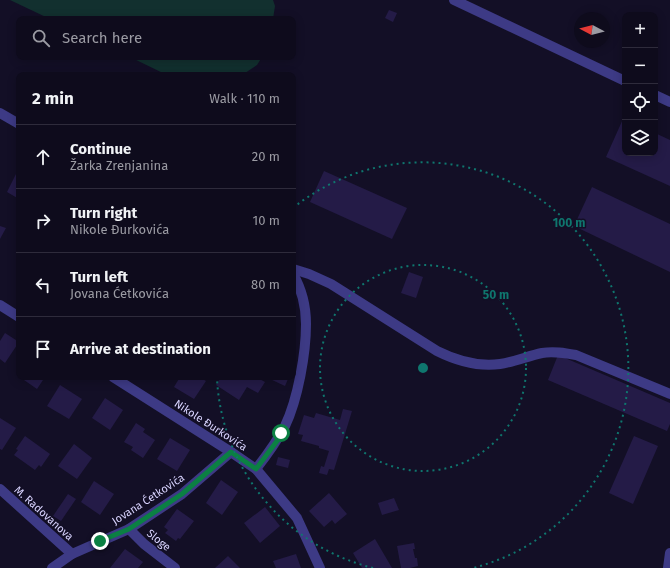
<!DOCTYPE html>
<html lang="en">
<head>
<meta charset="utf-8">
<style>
	body { margin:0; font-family:"Fira Sans",sans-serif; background:#171425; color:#f1f3f6 }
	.controls { position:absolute; right:12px; top:12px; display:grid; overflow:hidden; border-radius:8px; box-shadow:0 2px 10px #0003 }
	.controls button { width:36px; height:36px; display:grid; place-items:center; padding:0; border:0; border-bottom:1px solid #2e2b3b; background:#0e0b1c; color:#f1f3f6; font:20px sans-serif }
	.compass { position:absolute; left:574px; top:12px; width:36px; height:36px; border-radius:50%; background:#0e0b1c; box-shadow:0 2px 10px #0003; rotate:277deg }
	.stop { position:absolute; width:12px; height:12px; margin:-9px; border:3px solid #0b8043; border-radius:50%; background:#fff }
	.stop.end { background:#0b8043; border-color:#fff; box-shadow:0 1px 4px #0008 }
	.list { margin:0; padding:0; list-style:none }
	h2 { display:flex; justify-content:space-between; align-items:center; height:52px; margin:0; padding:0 16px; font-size:17px }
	h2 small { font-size:13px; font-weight:400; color:#9b9ba3 }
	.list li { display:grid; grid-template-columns:26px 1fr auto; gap:12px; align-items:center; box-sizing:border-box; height:64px; padding:0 16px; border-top:1px solid #2e2b3b }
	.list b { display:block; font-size:15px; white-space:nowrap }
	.list p { margin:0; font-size:13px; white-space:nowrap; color:#9b9ba3 }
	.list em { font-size:13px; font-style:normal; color:#9b9ba3 }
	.icon { flex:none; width:22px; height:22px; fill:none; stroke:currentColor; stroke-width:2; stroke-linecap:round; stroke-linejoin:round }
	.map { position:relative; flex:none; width:670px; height:568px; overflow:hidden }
	.search { position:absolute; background:#0e0b1c; box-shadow:0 2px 10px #0003; left:16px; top:16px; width:280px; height:44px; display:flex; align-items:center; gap:10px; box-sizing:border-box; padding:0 14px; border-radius:8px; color:#9b9ba3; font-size:15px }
	.panel { position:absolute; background:#0e0b1c; box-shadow:0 2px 10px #0003; left:16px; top:72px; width:280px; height:308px; border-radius:8px }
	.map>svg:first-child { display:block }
	.green { fill:#12302f }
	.building { fill:#241b47 }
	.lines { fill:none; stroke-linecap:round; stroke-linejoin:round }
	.minor { stroke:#3d3a85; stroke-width:10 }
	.route { stroke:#0b8043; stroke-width:5 }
	.ring { fill:none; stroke:#0f766e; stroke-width:2; stroke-dasharray:2 4 }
	.labels { text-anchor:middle; stroke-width:3; stroke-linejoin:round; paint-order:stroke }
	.street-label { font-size:11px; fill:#d9d4ff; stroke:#130f26 }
	.centre { fill:#0f766e; stroke:#130f26; stroke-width:2 }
	.ring-label { font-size:12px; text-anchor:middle; font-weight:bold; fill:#0f766e; stroke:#130f26; stroke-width:3; stroke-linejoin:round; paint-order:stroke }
</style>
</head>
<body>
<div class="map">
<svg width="670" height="568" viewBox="0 0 670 568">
	<rect width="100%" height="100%" fill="#130f26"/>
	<g class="green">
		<path d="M10 0H273L275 6 273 19H50Z"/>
		<path d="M130 57H262L257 65 242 75H167Z"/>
	</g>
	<g class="building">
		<path d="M389 10 397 13 393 22 385 18Z"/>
		<path d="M623 119H625V153H655V133L670 140V186L606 157Z"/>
		<path d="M324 171 407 208 392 239 310 202Z"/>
		<path d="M16 174 19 175V199L7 192Z"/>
		<path d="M592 187 670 224V272L574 226Z"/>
		<path d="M0 226 6 228 0 239Z"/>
		<path d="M409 272 423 277 416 298 401 293Z"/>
		<path d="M5 333 19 342 5 363 0 359V341Z"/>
		<path d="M558 355 670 403V424L667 431 548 380Z"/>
		<path d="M26 377H45L37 389 24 380Z"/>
		<path d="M180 377H199L206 381 194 399 174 387Z"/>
		<path d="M221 377H256L265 382 258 393 247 387 239 400 216 385Z"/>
		<path d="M271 377H284L288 379 285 386 270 379Z"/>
		<path d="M60 385 82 399 69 419 47 406Z"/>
		<path d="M105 398 123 410 110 430 92 418Z"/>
		<path d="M343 409 352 411 334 470 329 469 327 475 319 473 321 466 324 467 329 451 319 448V446L301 441 303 435 298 434 304 415 314 418 316 413 340 420Z"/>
		<path d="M0 418 16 428 2 450 0 449Z"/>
		<path d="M136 423 145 429 143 432 155 440 143 458 131 450 133 447 124 442Z"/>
		<path d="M25 436 50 454 41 467 39 465 35 470 14 455 18 450 16 449Z"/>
		<path d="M634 436 658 446 633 504 609 493Z"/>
		<path d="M170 438 190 450 177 471 157 459Z"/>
		<path d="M74 444 92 458 77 479 58 466Z"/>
		<path d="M278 457 290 460 288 468 276 465Z"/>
		<path d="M221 480 238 492 222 515 206 503Z"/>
		<path d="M94 481 114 494 100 515 81 502Z"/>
		<path d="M329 493 347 514 335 524 332 520 324 527 309 511Z"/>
		<path d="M68 494 76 499 61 521 53 516Z"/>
		<path d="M394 498 399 510 382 515 378 503Z"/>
		<path d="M265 507 280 526 260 543 244 523Z"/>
		<path d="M177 509 194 521 180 539 178 538 176 541 165 533 168 530 164 527Z"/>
		<path d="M375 539 392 568H362L353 553Z"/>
		<path d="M414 543 415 549H413L415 558H417L418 566 410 568H401L397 546Z"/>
		<path d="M125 549 143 562 138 568H110Z"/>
		<path d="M296 554 301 568H276L273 561Z"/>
		<path d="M228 556 240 568H215Z"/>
	</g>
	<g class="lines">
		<g class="minor">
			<path d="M454 0 625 81"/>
			<path d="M655 95 670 102"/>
			<path d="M0 113 19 124"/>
			<path d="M293 269 309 274 331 284 437 351C457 361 478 367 500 364 514 362 528 356 542 353 554 351 565 353 576 355L670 394"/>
			<path d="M0 305 19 317"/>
			<path d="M113 377 231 452 256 469 297 518 320 568"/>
			<path d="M256 469C267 455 277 441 285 426 298 399 306 353 306 324 306 307 301 288 293 274"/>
			<path d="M0 489 72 554"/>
			<path d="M129 529 144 544 175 568"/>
			<path d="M52 568 72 554 129 529 182 494 231 452"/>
			<path d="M668 568 670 553"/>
		</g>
	</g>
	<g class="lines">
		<path class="route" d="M100 541 129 529 182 494 231 452 256 469 277 441 281 433"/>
	</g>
	<g class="ring">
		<circle cx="423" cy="368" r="103"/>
		<path d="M373 568A206 206 0 0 1 217 379M293 208A206 206 0 1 1 473 568"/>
	</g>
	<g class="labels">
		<g class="street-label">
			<text transform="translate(211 425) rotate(33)" y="4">Nikole Đurkovića</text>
			<text transform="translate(148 499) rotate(-33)" y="4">Jovana Ćetkovića</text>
			<text transform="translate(44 513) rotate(42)" y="4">M. Radovanova</text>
			<text transform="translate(159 540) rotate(39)" y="4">Sloge</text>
		</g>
	</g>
	<circle cx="423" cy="368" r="6" class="centre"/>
	<g class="ring-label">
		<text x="569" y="227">100 m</text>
		<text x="496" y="299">50 m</text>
	</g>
</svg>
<div class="controls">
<button>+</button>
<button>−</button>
<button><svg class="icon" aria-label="locate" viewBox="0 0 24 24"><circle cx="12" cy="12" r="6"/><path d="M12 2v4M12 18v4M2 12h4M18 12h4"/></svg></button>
<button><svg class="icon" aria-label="layers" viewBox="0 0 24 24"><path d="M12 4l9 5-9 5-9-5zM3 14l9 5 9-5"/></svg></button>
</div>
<svg class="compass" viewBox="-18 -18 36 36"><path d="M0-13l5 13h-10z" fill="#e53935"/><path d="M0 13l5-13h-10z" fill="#9b9ba3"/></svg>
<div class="stop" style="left:281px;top:433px"></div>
<div class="stop end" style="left:100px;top:541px"></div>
<div class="search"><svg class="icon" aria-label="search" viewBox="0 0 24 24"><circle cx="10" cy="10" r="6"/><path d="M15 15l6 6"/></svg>Search here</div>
<section class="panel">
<h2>2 min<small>Walk · 110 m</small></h2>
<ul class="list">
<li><svg class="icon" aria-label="ahead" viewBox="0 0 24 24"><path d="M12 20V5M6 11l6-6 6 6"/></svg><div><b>Continue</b><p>Žarka Zrenjanina</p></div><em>20 m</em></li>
<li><svg class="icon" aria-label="right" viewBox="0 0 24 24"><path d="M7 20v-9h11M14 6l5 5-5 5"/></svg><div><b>Turn right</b><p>Nikole Đurkovića</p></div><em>10 m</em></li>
<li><svg class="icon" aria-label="left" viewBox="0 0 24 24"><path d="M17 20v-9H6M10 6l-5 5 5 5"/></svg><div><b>Turn left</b><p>Jovana Ćetkovića</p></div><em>80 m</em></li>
<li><svg class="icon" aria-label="arrive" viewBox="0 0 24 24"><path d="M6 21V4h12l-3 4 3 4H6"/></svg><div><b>Arrive at destination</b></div></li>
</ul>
</section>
</div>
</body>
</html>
